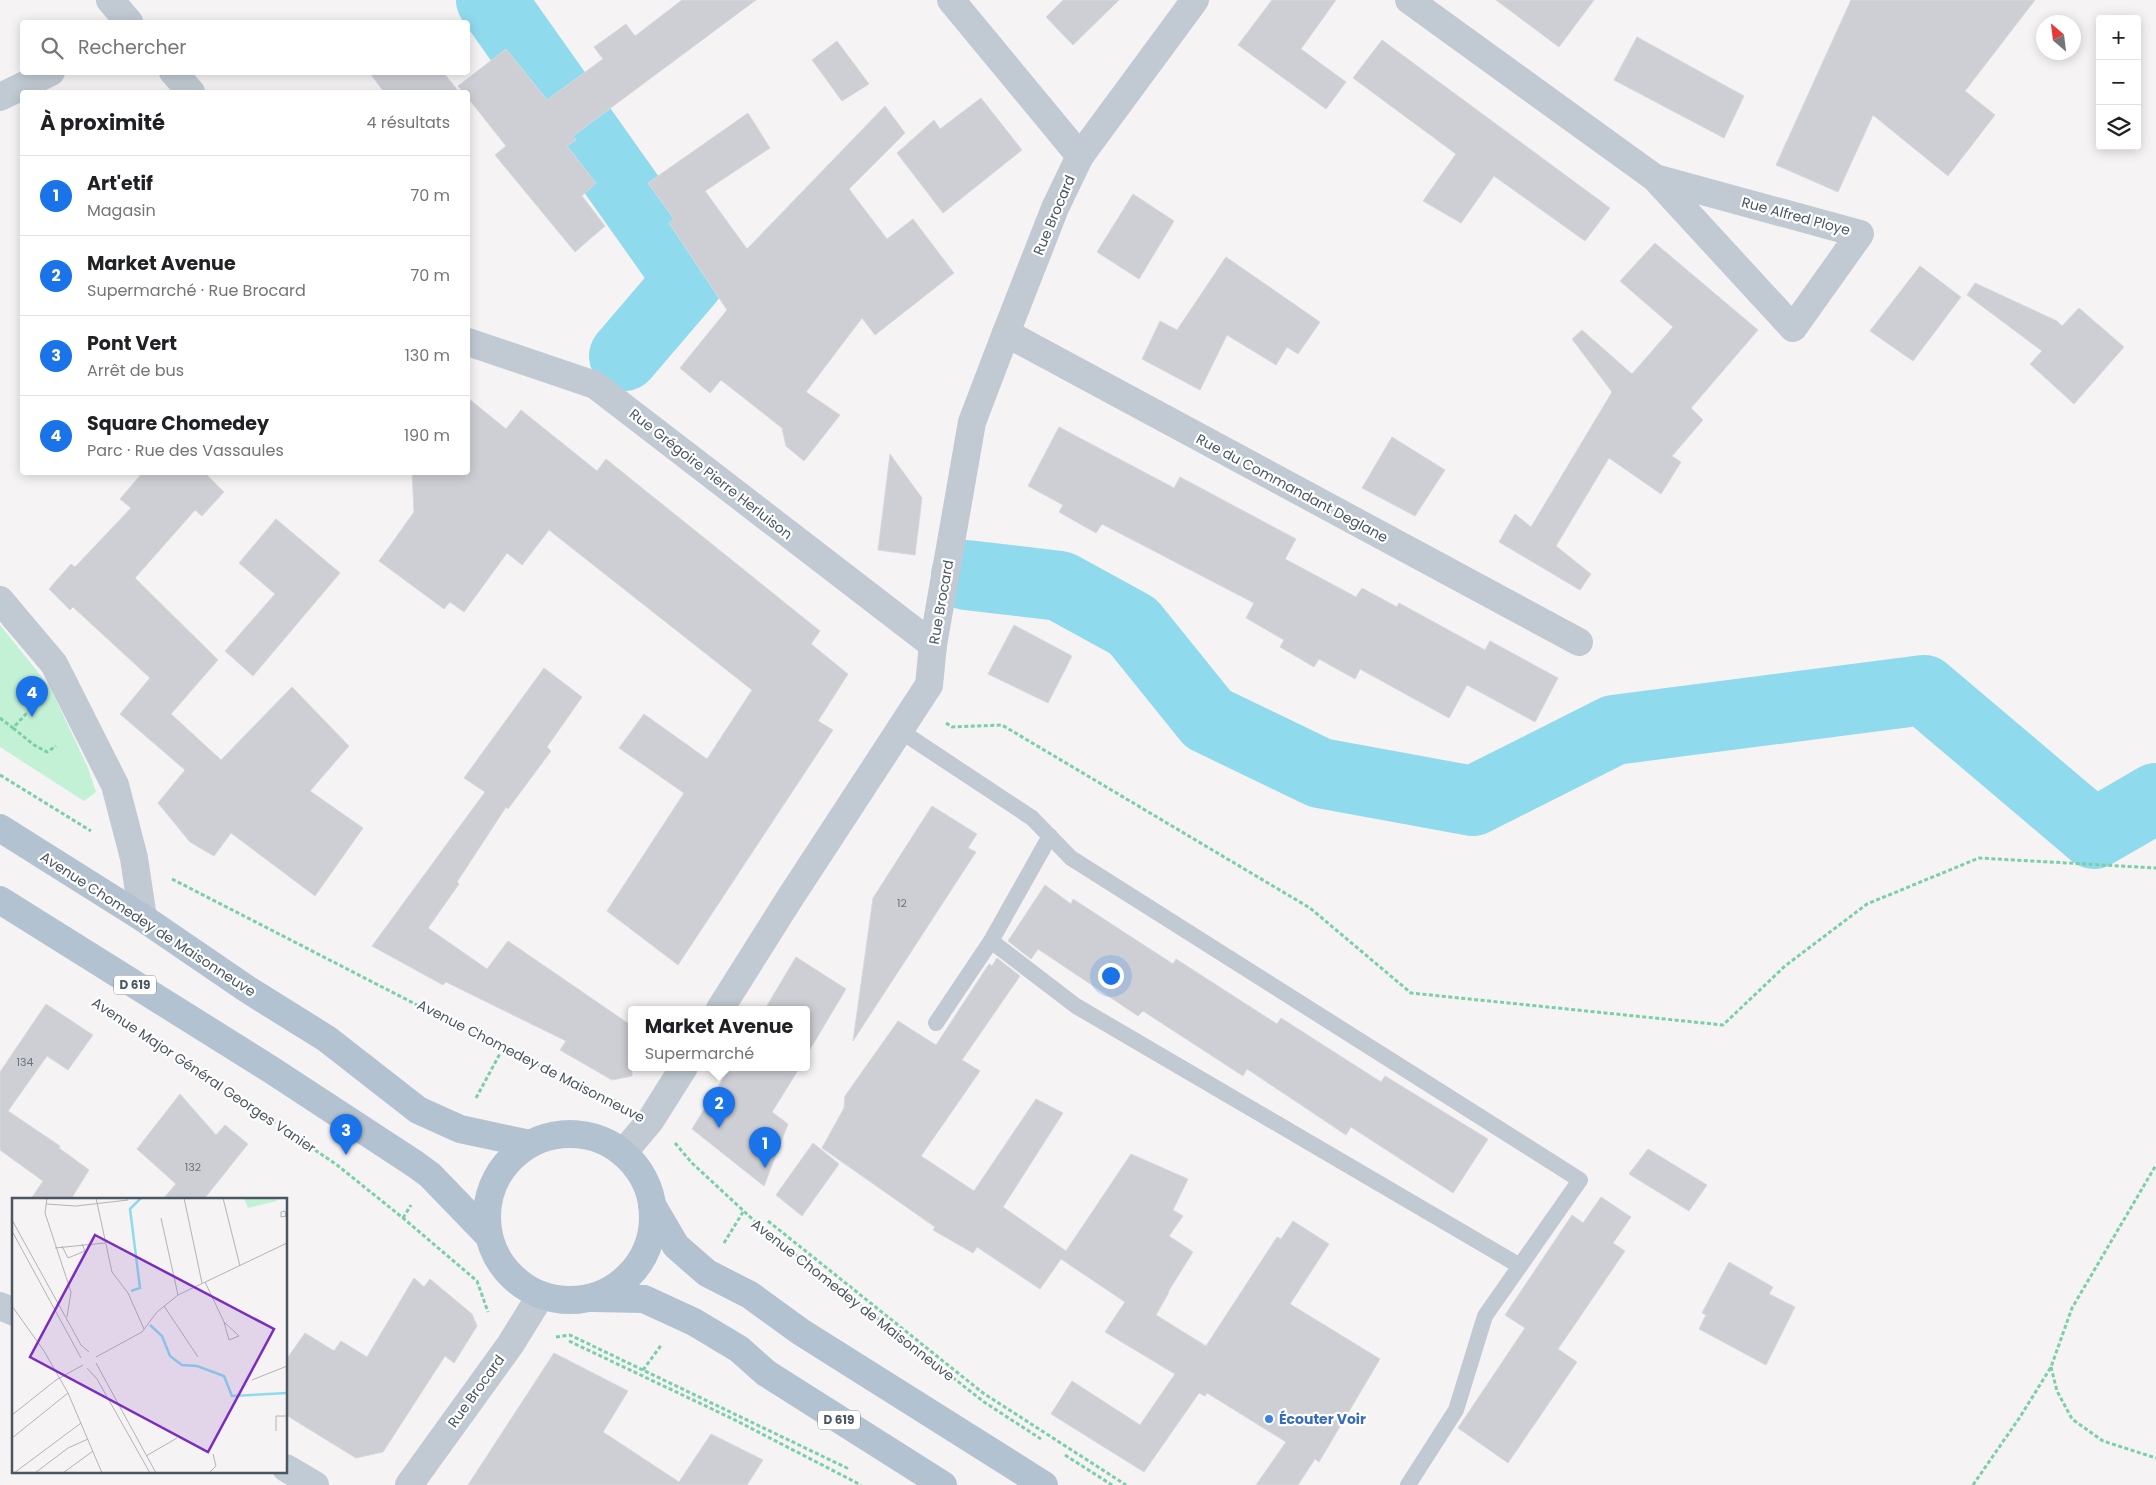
<!DOCTYPE html>
<html lang="fr">
<head>
<meta charset="utf-8">
<style>
	body { margin:0; font-family:Poppins,sans-serif; background:#f2f2f2; color:#202124 }
	.controls { position:absolute; right:15px; top:15px; display:grid; overflow:hidden; border-radius:5px; box-shadow:0 2px 12px #0003 }
	.controls button { width:45px; height:45px; display:grid; place-items:center; padding:0; border:0; border-bottom:1px solid #e0e0e0; background:#fff; color:#202124; font:25px sans-serif }
	.compass { position:absolute; left:2036px; top:15px; width:45px; height:45px; border-radius:50%; background:#fff; box-shadow:0 2px 12px #0003; rotate:332deg }
	.you { position:absolute; left:1110px; top:975px; width:18px; height:18px; margin:-12px; border:4px solid #fff; border-radius:50%; background:#1a73e8; box-shadow:0 0 0 8px #1a73e833 }
	.badge { display:grid; place-items:center; width:32px; height:32px; border-radius:50%; background:#1a73e8; color:#fff; font-size:16px; font-weight:700 }
	.pin { position:absolute; translate:-50% -41px; filter:drop-shadow(0 1px 2px #0008) }
	.pin::after { content:''; position:absolute; top:26px; width:18px; height:15px; background:inherit; clip-path:polygon(0 0,100% 0,50% 100%) }
	.popup { position:absolute; left:628px; top:1006px; width:182px; height:65px; box-sizing:border-box; display:grid; place-content:center; border-radius:5px; background:#fff; filter:drop-shadow(0 1px 4px #0005); font-size:16px; white-space:nowrap; color:#757577 }
	.popup b { font-size:19px; color:#202124 }
	.popup::after { content:''; position:absolute; left:50%; top:100%; margin-left:-10px; border:10px solid transparent; border-top-color:#fff }
	.list { margin:0; padding:0; list-style:none }
	h2 { display:flex; justify-content:space-between; align-items:center; height:65px; margin:0; padding:0 20px; font-size:21px }
	h2 small { font-size:16px; font-weight:400; color:#757577 }
	.list li { display:grid; grid-template-columns:32px 1fr auto; gap:15px; align-items:center; box-sizing:border-box; height:80px; padding:0 20px; border-top:1px solid #e0e0e0 }
	.list b { display:block; font-size:19px; white-space:nowrap }
	.list p { margin:0; font-size:16px; white-space:nowrap; color:#757577 }
	.list em { font-size:16px; font-style:normal; color:#757577 }
	.icon { flex:none; width:28px; height:28px; fill:none; stroke:currentColor; stroke-width:2; stroke-linecap:round; stroke-linejoin:round }
	.map { position:relative; flex:none; width:2156px; height:1485px; overflow:hidden }
	.search { position:absolute; background:#fff; box-shadow:0 2px 12px #0003; left:20px; top:20px; width:450px; height:55px; display:flex; align-items:center; gap:12px; box-sizing:border-box; padding:0 18px; border-radius:5px; color:#757577; font-size:19px }
	.panel { position:absolute; background:#fff; box-shadow:0 2px 12px #0003; left:20px; top:90px; width:450px; height:385px; border-radius:5px }
	.map>svg:first-child { display:block }
	.green { fill:#c3f1d5 }
	.lines { fill:none; stroke-linecap:round; stroke-linejoin:round }
	.river { stroke:#90daee; stroke-width:70 }
	.building { fill:#cdcfd5; stroke:#d7d9de }
	.path { stroke:#7ad0a6; stroke-width:3; stroke-dasharray:4 2.5; stroke-linecap:butt }
	.lane { stroke:#c1cad2; stroke-width:16 }
	.street { stroke:#c1cad2; stroke-width:28 }
	.secondary { stroke:#c1cbd6; stroke-width:28 }
	.primary { stroke:#b3c2d1; stroke-width:28 }
	.shop-dot { fill:#3f7fe0; stroke:#fff; stroke-width:2 }
	.labels { text-anchor:middle; stroke-width:4.5; stroke-linejoin:round; paint-order:stroke }
	.number-label { font-size:11px; fill:#6b747e }
	.shield { fill:#fff; stroke:#808990; stroke-width:1 }
	.shield-label { font-size:12px; font-weight:bold; fill:#4a5661 }
	.street-label { font-size:14px; fill:#4a5661; stroke:#fff }
	.shop-label { font-size:14px; font-weight:bold; fill:#366cbe; stroke:#fff; text-anchor:start }
	.inset-river { fill:none; stroke:#90daee; stroke-width:2.5 }
	.inset-road { fill:none; stroke:#b1b4b9; stroke-width:1 }
	.view { fill:#7b2cbf; fill-opacity:0.15; stroke:#7b2cbf; stroke-width:2.5 }
	.inset-edge { fill:none; stroke:#4a5661; stroke-width:2.5 }
</style>
</head>
<body>
<div class="map">
<svg width="2156" height="1485" viewBox="0 0 2156 1485">
	<rect width="100%" height="100%" fill="#f5f3f3"/>
	<path class="green" d="M0 625 50 687 88 768 96 792 84 801 0 747Z"/>
	<g class="lines">
		<g class="river">
			<path d="M491 0 689 280 624 356"/>
			<path d="M966 575 1060 586 1133 626 1208 719 1320 773 1473 801 1614 730 1924 690 2094 834 2156 798"/>
		</g>
	</g>
	<g class="building">
		<path d="M682 0H756L573 136 576 140 567 146 596 183 582 196 605 226 575 252 495 155 506 146 468 98V92H463L458 86 506 49 547 100 603 59 594 47 626 24 635 36Z"/>
		<path d="M1063 0H1119L1073 45 1046 17Z"/>
		<path d="M1272 0H1336L1301 49 1346 82 1326 109 1238 45Z"/>
		<path d="M1496 0H1594L1559 47Z"/>
		<path d="M1851 0H2035L1965 91 1995 115 1948 176 1873 115 1838 192 1776 165Z"/>
		<path d="M1637 37 1744 96 1724 138 1614 80Z"/>
		<path d="M1382 40 1610 208 1585 241 1494 176 1461 223 1423 201 1456 154 1353 78Z"/>
		<path d="M837 41 869 84 842 101 812 60Z"/>
		<path d="M369 72H443L459 92H384Z"/>
		<path d="M981 98 1022 150 943 213 897 153 934 120 940 129Z"/>
		<path d="M885 106 905 133 849 189 887 239 913 219 954 273 875 335 862 318 806 392 840 415 804 461 786 446 782 428 721 380 710 393 680 368 727 310 669 223 674 219 648 183 748 113 770 148 705 191 747 249Z"/>
		<path d="M1133 194 1174 221 1139 279 1097 252Z"/>
		<path d="M1655 243 1758 330 1691 408 1703 420 1672 456 1681 462 1661 494 1609 458 1556 546 1591 574 1580 590 1499 542 1515 514 1531 527 1612 392 1572 339 1582 330 1632 374 1673 327 1620 281Z"/>
		<path d="M1226 257 1320 322 1298 354 1287 347 1276 365 1227 335 1200 390 1142 359 1160 321 1177 330Z"/>
		<path d="M1920 266 1961 297 1913 361 1870 331Z"/>
		<path d="M1975 283 2057 321 2062 326 2079 308 2124 347 2074 404 2030 364 2042 351 1967 295Z"/>
		<path d="M468 398 506 429 521 410 597 471 606 459 820 631 811 644 848 674 818 721 833 730 678 965 607 911 684 793 619 748 644 714 707 759 752 690 549 530 522 565 507 553 464 612 450 602 444 609 379 561 414 512 412 472H468Z"/>
		<path d="M1059 427 1174 488 1180 477 1296 539 1285 559 1356 597 1362 588 1397 607 1399 603 1485 650 1490 641 1558 678 1535 722 1467 685 1449 718 1360 669 1355 679 1319 659 1314 667 1280 647 1284 640 1246 618 1254 603 1102 524 1096 533 1059 512 1063 505 1028 486Z"/>
		<path d="M1392 437 1445 470 1415 516 1362 488Z"/>
		<path d="M890 454 922 498 915 555 878 550Z"/>
		<path d="M143 472H204L224 492 202 516 195 510 135 578 218 660 171 714 221 760 292 687 349 746 310 791 363 828 315 896 231 833 214 856 190 842 158 803 185 770 120 714 150 678 73 607 70 610 49 589 71 564 75 567 131 508 120 499Z"/>
		<path d="M276 519 340 573 253 676 225 651 275 594 239 563Z"/>
		<path d="M1014 625 1072 656 1048 703 988 674Z"/>
		<path d="M544 668 582 697 547 747 551 751 508 809 506 807 457 882 459 884 428 928 487 969 508 941 632 1026V1076L612 1080 560 1050 566 1041 446 982 443 985 372 946 485 792 464 778Z"/>
		<path d="M932 806 977 834 968 848 976 852 853 1041 873 898Z"/>
		<path d="M1045 885 1071 904 1073 899 1173 964 1176 959 1277 1024 1281 1018 1381 1082 1385 1076 1488 1139 1453 1193 1351 1127 1346 1135 1247 1069 1243 1076 1143 1011 1138 1016 1038 949 1031 959 1008 941Z"/>
		<path d="M796 957 846 989 806 1056V1009H765Z"/>
		<path d="M997 958 1020 976 962 1060 980 1071 921 1156 974 1191 1036 1099 1063 1113 1003 1207 1066 1251 1131 1154 1188 1179 1173 1210 1183 1216 1169 1236 1193 1252 1168 1292H1169L1156 1315 1206 1346 1277 1237 1281 1239 1293 1221 1329 1244 1290 1304 1380 1359 1319 1462 1315 1459 1298 1485H1256L1286 1442 1207 1393 1205 1396 1199 1393 1144 1472 1051 1414 1072 1381 1140 1425 1175 1374 1105 1332 1125 1302 1061 1259 1040 1289 977 1247 973 1253 933 1230 935 1227 822 1148 844 1108 845 1096 898 1021 936 1045 989 964 992 966Z"/>
		<path d="M46 1004 93 1035 68 1070 47 1056 8 1111 60 1146 59 1148 89 1170 71 1199H31L43 1181 0 1150V1072Z"/>
		<path d="M730 1067H800L772 1112 788 1124 764 1186 692 1129Z"/>
		<path d="M180 1094 216 1135 225 1125 248 1144 204 1199H163L176 1184 137 1149Z"/>
		<path d="M813 1143 839 1164 802 1216 776 1195Z"/>
		<path d="M1648 1149 1707 1185 1689 1211 1629 1174Z"/>
		<path d="M1601 1197 1631 1217 1613 1243 1625 1251 1558 1349 1577 1362 1508 1463 1458 1428 1525 1328 1505 1315 1572 1215 1583 1223Z"/>
		<path d="M1729 1262 1773 1287 1769 1294 1795 1307 1766 1365 1699 1329 1706 1315 1702 1313Z"/>
		<path d="M414 1278 424 1287 430 1279 472 1314 477 1326 454 1363 445 1356 383 1452 356 1458 286 1415V1360L305 1333 334 1351 341 1341 367 1357Z"/>
		<path d="M554 1353 628 1391 603 1432 679 1482 711 1434 763 1460 747 1485H468Z"/>
	</g>
	<g class="lines">
		<g class="path">
			<path d="M0 718 13 728 35 704"/>
			<path d="M946 723 952 727 1002 725 1310 908 1411 993 1723 1025 1785 966 1867 904 1979 858 2156 868"/>
			<path d="M13 728 34 745 47 752 56 746"/>
			<path d="M0 775 91 831"/>
			<path d="M172 879 495 1045 620 1103"/>
			<path d="M165 1047 337 1165 403 1218 477 1281 488 1312"/>
			<path d="M476 1098 503 1048"/>
			<path d="M675 1143 692 1163 762 1228 984 1402 1041 1439"/>
			<path d="M403 1218 411 1205"/>
			<path d="M768 1221 983 1393 1126 1485"/>
			<path d="M724 1243 743 1212"/>
			<path d="M556 1337 570 1335 849 1469"/>
			<path d="M569 1341 733 1419 861 1485"/>
			<path d="M2051 1367 2057 1391 2072 1419 2103 1441 2156 1458"/>
			<path d="M643 1370 662 1344"/>
			<path d="M1065 1455 1112 1485"/>
			<path d="M1973 1485 2020 1417 2051 1367 2072 1308 2156 1165"/>
		</g>
		<g class="lane">
			<path d="M899 730 1032 818 1071 858 1580 1180 1485 1316 1456 1410 1408 1485"/>
			<path d="M1050 836 991 941 1076 1006 1520 1266"/>
			<path d="M936 1023 991 941"/>
		</g>
		<g class="street">
			<path d="M110 0 129 22"/>
			<path d="M951 0 1080 156"/>
			<path d="M1409 0 1655 178 1793 328 1860 234 1655 178"/>
			<path d="M173 72 191 92"/>
			<path d="M0 97 51 72"/>
			<path d="M1006 333 1579 642"/>
			<path d="M468 342 595 385 933 645"/>
			<path d="M0 600 54 664 115 785 134 858 143 918"/>
			<path d="M720 1009 788 901 929 685 933 645 972 422 1006 333 1055 208 1080 156 1195 0"/>
			<path d="M623 1153 650 1121 684 1067"/>
			<path d="M409 1485 510 1345 541 1295"/>
		</g>
		<g class="secondary">
			<path d="M0 1306 14 1312"/>
			<path d="M286 1468 315 1485"/>
		</g>
		<g class="primary">
			<path d="M0 828 143 918 247 989 327 1039 418 1110 460 1129 530 1144"/>
			<path d="M0 900 270 1069 415 1164 430 1175 488 1235"/>
			<circle cx="570" cy="1217" r="83"/>
			<path d="M652 1205 676 1246 707 1273 750 1295 801 1332 1044 1485"/>
			<path d="M593 1298 644 1299 694 1322 739 1349 766 1373 943 1485"/>
		</g>
	</g>
	<circle class="shop-dot" cx="1269" cy="1419" r="5"/>
	<g class="labels">
		<g class="number-label">
			<text x="902" y="907">12</text>
			<text x="25" y="1066">134</text>
			<text x="193" y="1171">132</text>
		</g>
		<g class="shield">
			<rect x="114" y="975.5" width="42" height="19" rx="4"/>
			<rect x="818" y="1410.5" width="42" height="19" rx="4"/>
		</g>
		<g class="shield-label">
			<text x="135" y="989">D 619</text>
			<text x="839" y="1424">D 619</text>
		</g>
		<g class="street-label">
			<text transform="translate(1054 215) rotate(-67)" y="5">Rue Brocard</text>
			<text transform="translate(1796 216) rotate(15)" y="5">Rue Alfred Ploye</text>
			<text transform="translate(711 474) rotate(38)" y="5">Rue Grégoire Pierre Herluison</text>
			<text transform="translate(1292 488) rotate(28)" y="5">Rue du Commandant Deglane</text>
			<text transform="translate(941 602) rotate(-80)" y="5">Rue Brocard</text>
			<text transform="translate(148 924) rotate(33)" y="5">Avenue Chomedey de Maisonneuve</text>
			<text transform="translate(531 1061) rotate(27)" y="5">Avenue Chomedey de Maisonneuve</text>
			<text transform="translate(204 1075) rotate(34)" y="5">Avenue Major Général Georges Vanier</text>
			<text transform="translate(853 1300) rotate(38)" y="5">Avenue Chomedey de Maisonneuve</text>
			<text transform="translate(476 1391) rotate(-54)" y="5">Rue Brocard</text>
		</g>
		<g class="shop-label">
			<text x="1279" y="1424">Écouter Voir</text>
		</g>
	</g>
	<g transform="translate(12 1198)">
		<rect width="275" height="275" fill="#f5f3f3"/>
		<path d="M232 0H264L265 3 236 10Z" fill="#c3f1d5"/>
		<path class="inset-river" d="M119 93 128 90 118 11 129 0M138 127 150 138 158 158 170 167 185 168 212 178 220 198 275 195"/>
		<path class="inset-road" d="M35 0 33 15 59 94 55 119M84 0 100 74 116 95 132 131M172 0 190 85M211 0 228 68M34 6 64 8 116 2M274 18 269 19V14L273 13 275 24M149 20 166 97M0 22 69 147 77 154M0 33 69 160M50 48 56 60 73 53 70 46M43 50 93 45M193 84 212 124 227 138 217 142 212 124M0 108 32 153 56 195 90 275M152 108 186 159M84 159 130 134 145 114 166 97 275 45M84 165 144 275M75 170 85 181 138 275M240 182 275 168M0 217 44 182 71 167M264 233V218H275M0 240 56 195M134 258 165 240M2 275 69 225M23 275 56 250 76 241M51 275 81 253M197 275 204 268 201 256"/>
		<path class="view" d="M83 37 262 131 196 254 18 159Z"/>
		<rect width="275" height="275" class="inset-edge"/>
	</g>
</svg>
<div class="controls">
<button>+</button>
<button>−</button>
<button><svg class="icon" aria-label="layers" viewBox="0 0 24 24"><path d="M12 4l9 5-9 5-9-5zM3 14l9 5 9-5"/></svg></button>
</div>
<svg class="compass" viewBox="-18 -18 36 36"><path d="M0-13l5 13h-10z" fill="#e53935"/><path d="M0 13l5-13h-10z" fill="#757577"/></svg>
<div class="you"></div>
<div class="pin badge" style="left:765px;top:1168px">1</div>
<div class="pin badge" style="left:719px;top:1128px">2</div>
<div class="popup"><b>Market Avenue</b>Supermarché</div>
<div class="pin badge" style="left:346px;top:1155px">3</div>
<div class="pin badge" style="left:32px;top:717px">4</div>
<div class="search"><svg class="icon" aria-label="search" viewBox="0 0 24 24"><circle cx="10" cy="10" r="6"/><path d="M15 15l6 6"/></svg>Rechercher</div>
<section class="panel">
<h2>À proximité<small>4 résultats</small></h2>
<ul class="list">
<li><span class="badge">1</span><div><b>Art'etif</b><p>Magasin</p></div><em>70 m</em></li>
<li><span class="badge">2</span><div><b>Market Avenue</b><p>Supermarché · Rue Brocard</p></div><em>70 m</em></li>
<li><span class="badge">3</span><div><b>Pont Vert</b><p>Arrêt de bus</p></div><em>130 m</em></li>
<li><span class="badge">4</span><div><b>Square Chomedey</b><p>Parc · Rue des Vassaules</p></div><em>190 m</em></li>
</ul>
</section>
</div>
</body>
</html>
